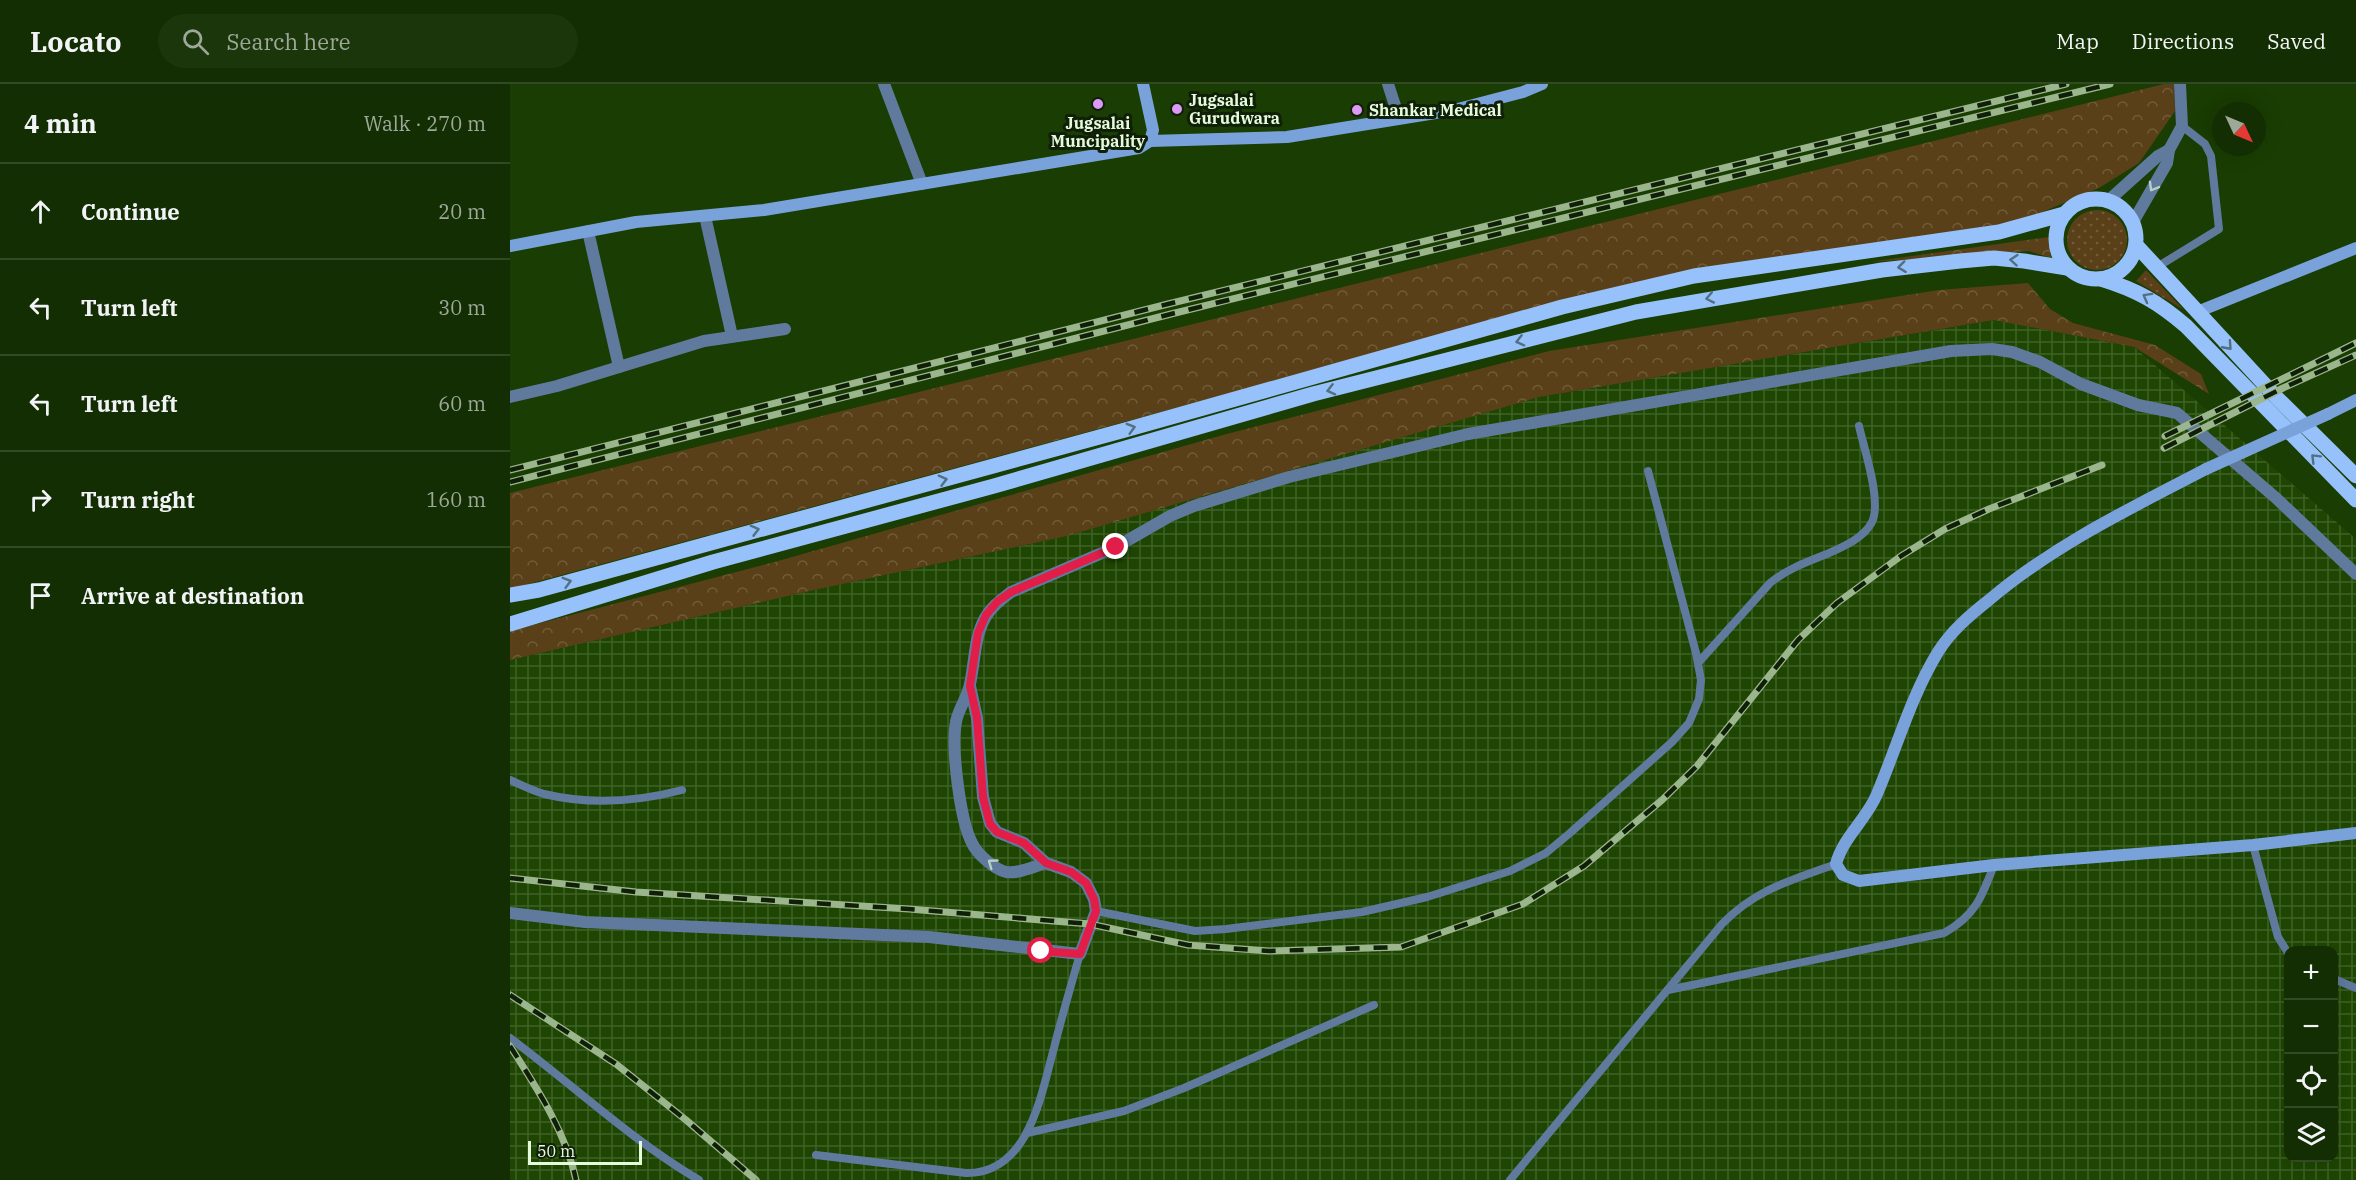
<!DOCTYPE html>
<html lang="en">
<head>
<meta charset="utf-8">
<style>
	body { margin:0; font-family:"IBM Plex Serif",serif; background:#1c360c; color:#f1f3f6 }
	.controls { position:absolute; right:18px; bottom:18px; display:grid; overflow:hidden; border-radius:12px; box-shadow:0 6px 24px #0002 }
	.controls button { width:54px; height:54px; display:grid; place-items:center; padding:0; border:0; border-bottom:2px solid #324a24; background:#132e02; color:#f1f3f6; font:30px sans-serif }
	.compass { position:absolute; left:1702px; top:18px; width:54px; height:54px; border-radius:50%; background:#132e02; box-shadow:0 6px 24px #0002; rotate:134deg }
	.scale { position:absolute; left:18px; bottom:15px; width:114px; box-sizing:border-box; padding-left:6px; border:3px solid #e5fbdc; border-top:0; font-size:16px; line-height:21px; white-space:nowrap; color:#e5fbdc; -webkit-text-stroke:4px #101f08; paint-order:stroke }
	.stop { position:absolute; width:18px; height:18px; margin:-14px; border:4px solid #e11d48; border-radius:50%; background:#fff }
	.stop.end { background:#e11d48; border-color:#fff; box-shadow:0 2px 6px #0008 }
	.list { margin:0; padding:0; list-style:none }
	h2 { display:flex; justify-content:space-between; align-items:center; height:78px; margin:0; padding:0 24px; font-size:26px }
	h2 small { font-size:20px; font-weight:400; color:#9da899 }
	.list li { display:grid; grid-template-columns:39px 1fr auto; gap:18px; align-items:center; box-sizing:border-box; height:96px; padding:0 24px; border-top:2px solid #324a24 }
	.list b { display:block; font-size:22px; white-space:nowrap }
	.list em { font-size:20px; font-style:normal; color:#9da899 }
	.icon { flex:none; width:33px; height:33px; fill:none; stroke:currentColor; stroke-width:2; stroke-linecap:round; stroke-linejoin:round }
	.map { position:relative; flex:none; width:1846px; height:1096px; overflow:hidden }
	header { display:flex; align-items:center; gap:36px; box-sizing:border-box; height:84px; padding:0 30px; background:#132e02; border-bottom:2px solid #324a24 }
	header strong { font-size:28px }
	nav { display:flex; gap:33px; margin-inline-start:auto; font-size:21px }
	.search { width:420px; height:54px; background:#1c360c; display:flex; align-items:center; gap:15px; box-sizing:border-box; padding:0 21px; border-radius:33px; color:#9da899; font-size:22px }
	main { display:flex }
	aside { flex:1; background:#132e02 }
	.map>svg:first-child { display:block }
	.industrial { fill:url(#industrial-grid); fill-rule:evenodd }
	.grass { fill:url(#grass-dots) }
	.forest { fill:url(#forest-crowns) }
	.lines { fill:none; stroke-linecap:round; stroke-linejoin:round }
	.lane { stroke:#607a9e; stroke-width:8 }
	.street { stroke:#607a9e; stroke-width:12 }
	.secondary { stroke:#79a2da; stroke-width:12 }
	.primary { stroke:#96c1fb; stroke-width:15 }
	.rail-casing { stroke:#9bb68d; stroke-width:7 }
	.rail { stroke:#101f08; stroke-width:4.5; stroke-dasharray:14; stroke-linecap:butt }
	.secondary-bridge { stroke:#79a2da; stroke-width:12 }
	.oneway { stroke:#b6cec6 }
	.oneway2 { stroke:#537082 }
	.route { stroke:#e11d48; stroke-width:8 }
	.poi-dot { fill:#dc99f5; stroke:#101f08; stroke-width:2 }
	.labels { text-anchor:middle; stroke-width:6; stroke-linejoin:round; paint-order:stroke }
	.poi-label { font-size:16px; font-weight:bold; fill:#e5fbdc; stroke:#101f08; text-anchor:start }
</style>
</head>
<body>
<header>
<strong>Locato</strong>
<div class="search"><svg class="icon" aria-label="search" viewBox="0 0 24 24"><circle cx="10" cy="10" r="6"/><path d="M15 15l6 6"/></svg>Search here</div>
<nav><a>Map</a><a>Directions</a><a>Saved</a></nav>
</header>
<main>
<aside>
<h2>4 min<small>Walk · 270 m</small></h2>
<ul class="list">
<li><svg class="icon" aria-label="ahead" viewBox="0 0 24 24"><path d="M12 20V5M6 11l6-6 6 6"/></svg><div><b>Continue</b></div><em>20 m</em></li>
<li><svg class="icon" aria-label="left" viewBox="0 0 24 24"><path d="M17 20v-9H6M10 6l-5 5 5 5"/></svg><div><b>Turn left</b></div><em>30 m</em></li>
<li><svg class="icon" aria-label="left" viewBox="0 0 24 24"><path d="M17 20v-9H6M10 6l-5 5 5 5"/></svg><div><b>Turn left</b></div><em>60 m</em></li>
<li><svg class="icon" aria-label="right" viewBox="0 0 24 24"><path d="M7 20v-9h11M14 6l5 5-5 5"/></svg><div><b>Turn right</b></div><em>160 m</em></li>
<li><svg class="icon" aria-label="arrive" viewBox="0 0 24 24"><path d="M6 21V4h12l-3 4 3 4H6"/></svg><div><b>Arrive at destination</b></div></li>
</ul>
</aside>
<div class="map">
<svg width="1846" height="1096" viewBox="0 0 1846 1096">
	<defs>
		<pattern id="industrial-grid" width="8" height="8" patternUnits="userSpaceOnUse" patternTransform="scale(1.5)"><rect width="8" height="8" fill="#1e4602"/><path d="M0 4h8M4 0v8" fill="none" stroke="#3f6226"/></pattern>
		<pattern id="grass-dots" width="8" height="8" patternUnits="userSpaceOnUse" patternTransform="scale(1.5)"><rect width="8" height="8" fill="#594018"/><path d="M2 2h.1M6 6h.1" fill="none" stroke="#715c39" stroke-width="1.8" stroke-linecap="round"/></pattern>
		<pattern id="forest-crowns" width="20" height="18" patternUnits="userSpaceOnUse" patternTransform="scale(1.5)"><rect width="20" height="18" fill="#594018"/><path d="M2 6a3 3 0 1 1 6 0M12 15a3 3 0 1 1 6 0" fill="none" stroke="#715c39"/></pattern>
	</defs>
	<rect width="100%" height="100%" fill="#193d02"/>
	<path class="industrial" d="M1485 236 1624 263 1846 455V1096H0V576L295 508 557 452 1029 313ZM1778 866H1824V1074H1778Z"/>
	<g class="grass">
		<circle cx="1587" cy="156" r="30"/>
		<path d="M1636 186 1674 226 1626 197Z"/>
	</g>
	<g class="forest">
		<path d="M1654 0H1664L1665 27 1629 79 1589 104 1509 138 1177 190 875 267 0 505V409Z"/>
		<path d="M1539 153 1541 174 1519 167 1359 178Z"/>
		<path d="M1518 199 1540 225 1563 239 1645 261 1691 290 1699 310 1624 263 1484 236 1029 313 557 452 295 508 0 576V547L268 477 713 351 1039 267 1429 206Z"/>
	</g>
	<g class="lines">
		<g class="lane">
			<path d="M1647 183 1709 145 1701 72 1695 60 1672 42"/>
			<path d="M1188 579 1260 499C1277 485 1297 478 1317 470 1333 463 1354 454 1362 438 1372 417 1354 365 1349 342"/>
			<path d="M0 696C11 701 23 707 34 710 80 721 126 718 172 706"/>
			<path d="M1743 761 1768 853 1778 869"/>
			<path d="M586 827 685 847 716 845 852 828 917 813 1000 787 1036 769 1060 749 1162 658 1179 639 1189 615 1191 596 1186 569 1138 387"/>
			<path d="M1824 895 1846 904"/>
			<path d="M1158 906 1434 849C1465 832 1472 813 1484 781"/>
			<path d="M0 954C63 1001 121 1056 189 1096"/>
			<path d="M517 1049 614 1027 674 1004 864 921"/>
			<path d="M306 1071 456 1089C519 1090 531 1011 544 964 552 932 561 901 570 870"/>
			<path d="M1000 1096 1212 840C1246 805 1282 796 1326 780"/>
		</g>
		<g class="street">
			<path d="M374 0 412 100"/>
			<path d="M878 0 889 34"/>
			<path d="M1599 116 1648 72 1659 66"/>
			<path d="M195 132 222 252"/>
			<path d="M1623 138 1657 79 1659 66 1672 42 1670 0"/>
			<path d="M78 147 109 283"/>
			<path d="M0 313 47 302 194 257 275 245"/>
			<path d="M536 779C525 782 509 790 496 788 484 785 467 770 462 759 450 736 441 663 446 638 448 625 458 613 460 600 465 578 464 554 475 534 481 523 491 516 501 508L606 463 660 432 684 422 779 393 958 350 1441 267 1482 265 1502 268 1530 278 1571 300 1628 321 1667 329 1766 414 1846 490"/>
			<path d="M0 829 75 838 419 853 570 870 586 827 584 815 576 799 561 788 536 779 514 759 487 748 480 739 473 713 467 634 460 602"/>
		</g>
		<g class="secondary">
			<path d="M640 57 777 53 944 26 1013 8 1032 0"/>
			<path d="M0 162 126 138 254 126 629 64 640 57 643 46 633 0"/>
			<path d="M1687 228 1846 164"/>
			<path d="M1818 330 1846 316"/>
			<path d="M1696 385C1621 424 1544 461 1479 516 1460 531 1441 547 1428 568 1401 612 1387 663 1367 710 1357 735 1333 753 1326 780L1333 791 1349 797 1484 781 1743 761 1846 749"/>
		</g>
		<g class="primary">
			<circle cx="1586" cy="155" r="40"/>
			<path d="M1626 161 1768 315 1846 392"/>
			<path d="M1591 195C1627 206 1648 218 1676 242L1846 416"/>
			<path d="M0 511 29 506 615 346 1052 223 1184 192 1489 148 1554 130"/>
			<path d="M0 540 203 478 484 402 803 310 1126 228 1372 186 1450 177 1484 174 1514 177 1557 184"/>
		</g>
		<defs>
			<g id="rail">
				<path d="M1655 352 1846 259"/>
				<path d="M1654 364 1773 304 1846 271"/>
				<path d="M0 386 662 219 1556 0"/>
				<path d="M0 398 661 230 1600 0"/>
				<path d="M0 794 126 808 399 825 580 840 678 861 759 867 891 863 1013 820 1074 782 1152 716 1187 682 1288 556 1327 519 1391 472 1435 445 1479 425 1592 381"/>
				<path d="M0 911 106 980 176 1036 246 1096"/>
				<path d="M0 962C26 1003 56 1048 66 1096"/>
			</g>
		</defs>
		<use href="#rail" class="rail-casing"/>
		<use href="#rail" class="rail"/>
		<path class="secondary-bridge" d="M1696 385 1818 330"/>
	</g>
	<defs><path id="oneway-chevron" d="M-2-3.5L2.5 0L-2 3.5" fill="none" stroke-width="1.6" stroke-linecap="round" stroke-linejoin="round" transform="scale(1.5)"/></defs>
	<g class="oneway">
		<use href="#oneway-chevron" transform="translate(1643 103) rotate(120)"/>
		<use href="#oneway-chevron" transform="translate(482 779) rotate(-144)"/>
	</g>
	<g class="oneway2">
		<use href="#oneway-chevron" transform="translate(1504 176) rotate(-175)"/>
		<use href="#oneway-chevron" transform="translate(1392 183) rotate(173)"/>
		<use href="#oneway-chevron" transform="translate(1637 213) rotate(-151)"/>
		<use href="#oneway-chevron" transform="translate(1200 214) rotate(169)"/>
		<use href="#oneway-chevron" transform="translate(1010 257) rotate(166)"/>
		<use href="#oneway-chevron" transform="translate(1718 262) rotate(48)"/>
		<use href="#oneway-chevron" transform="translate(821 306) rotate(166)"/>
		<use href="#oneway-chevron" transform="translate(621 344) rotate(-16)"/>
		<use href="#oneway-chevron" transform="translate(1805 374) rotate(-135)"/>
		<use href="#oneway-chevron" transform="translate(433 396) rotate(-15)"/>
		<use href="#oneway-chevron" transform="translate(245 446) rotate(-15)"/>
		<use href="#oneway-chevron" transform="translate(57 498) rotate(-16)"/>
	</g>
	<g class="lines">
		<path class="route" d="M531 867 570 870 586 827 584 815 576 799 561 788 536 779 514 759 487 748 480 740 473 713 467 634 460 602 468 549 476 531 487 518 501 508 606 463"/>
	</g>
	<g class="poi-dot">
		<circle cx="588" cy="20" r="6"/>
		<circle cx="667" cy="25" r="6"/>
		<circle cx="847" cy="26" r="6"/>
	</g>
	<g class="labels">
		<g class="poi-label">
			<text x="679" y="22">Jugsalai<tspan x="679" dy="18">Gurudwara</tspan></text>
			<text x="859" y="32">Shankar Medical</text>
			<text x="588" y="45" text-anchor="middle">Jugsalai<tspan x="588" dy="18">Muncipality</tspan></text>
		</g>
	</g>
</svg>
<div class="controls">
<button>+</button>
<button>−</button>
<button><svg class="icon" aria-label="locate" viewBox="0 0 24 24"><circle cx="12" cy="12" r="6"/><path d="M12 2v4M12 18v4M2 12h4M18 12h4"/></svg></button>
<button><svg class="icon" aria-label="layers" viewBox="0 0 24 24"><path d="M12 4l9 5-9 5-9-5zM3 14l9 5 9-5"/></svg></button>
</div>
<svg class="compass" viewBox="-18 -18 36 36"><path d="M0-13l5 13h-10z" fill="#e53935"/><path d="M0 13l5-13h-10z" fill="#9da899"/></svg>
<div class="scale">50 m</div>
<div class="stop" style="left:531px;top:867px"></div>
<div class="stop end" style="left:606px;top:463px"></div>
</div>
</main>
</body>
</html>
